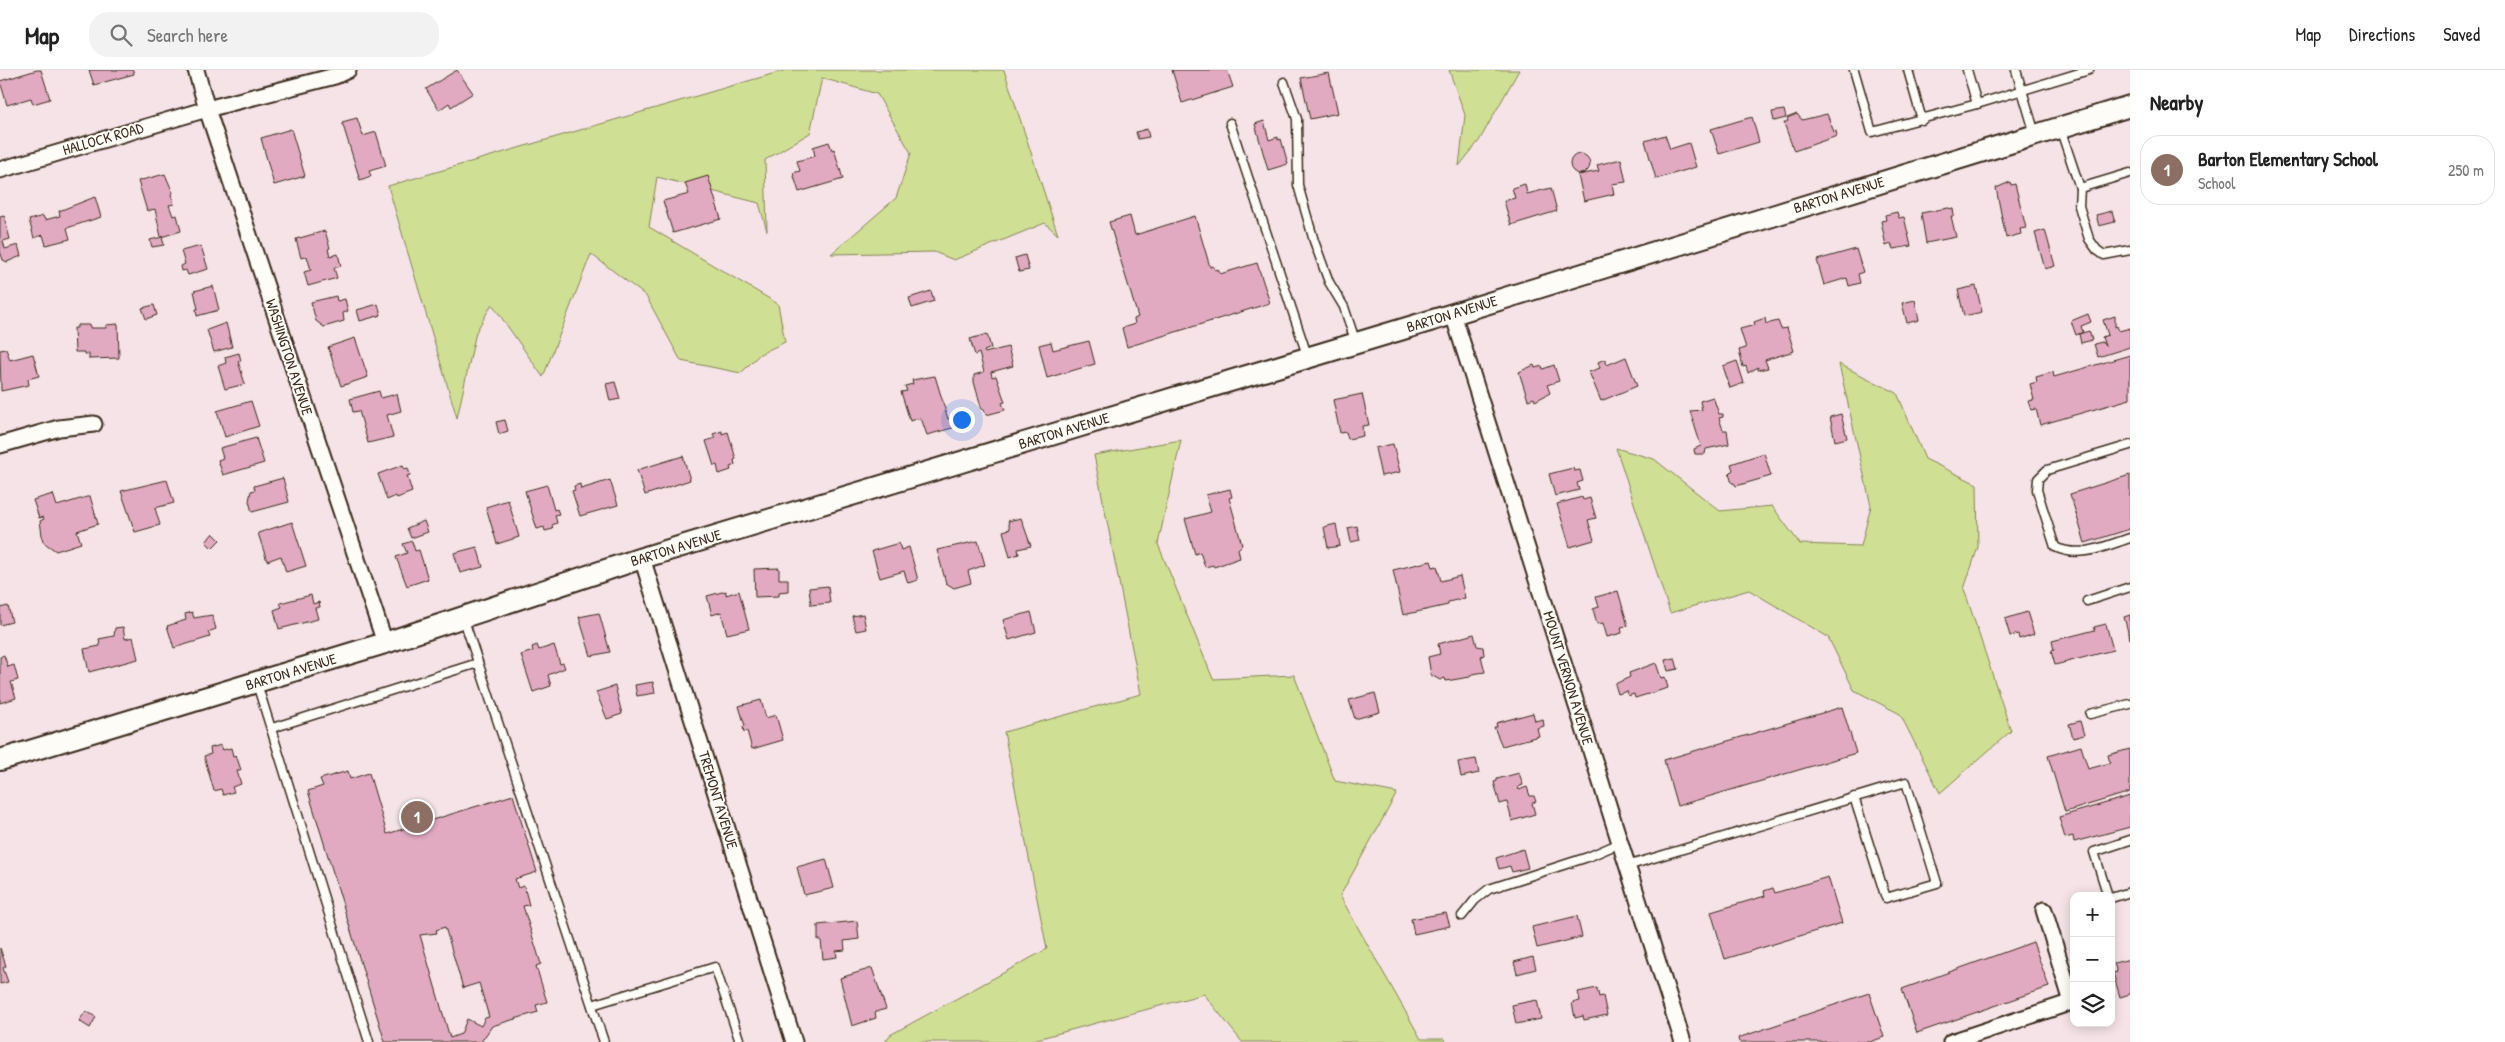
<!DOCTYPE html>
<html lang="en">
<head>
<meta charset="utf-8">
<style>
	body { margin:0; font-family:"Patrick Hand",sans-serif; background:#f2f2f2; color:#222 }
	.controls { position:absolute; right:15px; bottom:15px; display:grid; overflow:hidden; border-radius:10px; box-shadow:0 2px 12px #0003 }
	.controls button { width:45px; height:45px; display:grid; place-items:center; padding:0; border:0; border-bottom:1px solid #e0e0e0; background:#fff; color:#222; font:25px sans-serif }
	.you { position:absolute; left:961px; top:349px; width:18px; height:18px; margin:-12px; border:4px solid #fff; border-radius:50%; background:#1a73e8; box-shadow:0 0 0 8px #1a73e833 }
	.badge { display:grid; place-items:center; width:32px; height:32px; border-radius:50%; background:#3b2a1e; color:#fff; font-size:16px; font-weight:700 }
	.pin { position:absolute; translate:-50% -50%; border:2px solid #fff; box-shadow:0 1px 5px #0006 }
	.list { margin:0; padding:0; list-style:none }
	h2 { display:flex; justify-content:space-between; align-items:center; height:65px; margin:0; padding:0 20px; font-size:21px }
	h2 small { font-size:16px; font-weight:400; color:#767676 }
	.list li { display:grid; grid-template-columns:32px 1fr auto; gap:15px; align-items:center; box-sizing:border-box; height:70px; margin:0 10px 10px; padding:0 10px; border:1px solid #e0e0e0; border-radius:20px }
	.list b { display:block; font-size:19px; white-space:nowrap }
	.list p { margin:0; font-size:16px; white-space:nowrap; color:#767676 }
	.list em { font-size:16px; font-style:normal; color:#767676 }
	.icon { flex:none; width:28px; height:28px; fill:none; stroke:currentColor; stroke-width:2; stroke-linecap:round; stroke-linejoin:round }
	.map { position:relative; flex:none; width:2130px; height:972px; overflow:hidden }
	header { display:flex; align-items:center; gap:30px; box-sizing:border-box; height:70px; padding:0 25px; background:#fff; border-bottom:1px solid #e0e0e0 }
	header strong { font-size:24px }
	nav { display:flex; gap:28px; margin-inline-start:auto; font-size:18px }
	.search { width:350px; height:45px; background:#f2f2f2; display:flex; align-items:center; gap:12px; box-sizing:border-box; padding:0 18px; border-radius:20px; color:#767676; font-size:19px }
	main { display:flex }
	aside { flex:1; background:#fff }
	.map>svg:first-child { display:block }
	.green { fill:#cfdf93; stroke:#858458 }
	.building { fill:#e1aac1; stroke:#3b2a1e; fill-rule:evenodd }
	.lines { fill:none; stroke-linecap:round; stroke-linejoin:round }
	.lane-casing { stroke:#3b2a1e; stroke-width:11 }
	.street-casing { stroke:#3b2a1e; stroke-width:19 }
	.secondary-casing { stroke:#3b2a1e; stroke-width:24 }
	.lane { stroke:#fdfcf7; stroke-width:8 }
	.street { stroke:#fdfcf7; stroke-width:15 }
	.secondary { stroke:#fdfcf7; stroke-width:20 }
	.labels { text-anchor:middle; stroke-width:4; stroke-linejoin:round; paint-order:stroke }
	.street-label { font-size:15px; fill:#3b2a1e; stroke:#fdfcf7 }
</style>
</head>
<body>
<header>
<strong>Map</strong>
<div class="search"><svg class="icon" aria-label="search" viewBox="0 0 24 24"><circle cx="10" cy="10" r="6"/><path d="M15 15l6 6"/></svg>Search here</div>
<nav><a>Map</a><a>Directions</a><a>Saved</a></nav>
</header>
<main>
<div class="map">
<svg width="2130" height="972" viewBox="0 0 2130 972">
	<rect width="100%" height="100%" fill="#f5e3e7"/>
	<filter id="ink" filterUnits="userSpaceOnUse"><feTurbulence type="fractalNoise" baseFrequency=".02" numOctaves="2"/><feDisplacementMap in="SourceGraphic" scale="10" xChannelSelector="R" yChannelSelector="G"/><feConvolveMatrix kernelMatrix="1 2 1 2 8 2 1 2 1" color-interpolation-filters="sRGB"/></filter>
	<g filter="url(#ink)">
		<g class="green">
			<path d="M786 0H1004L1058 165 1045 153 954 190 934 182 831 184 896 128 911 83 877 24 822 8 810 63 765 90 767 161 759 133 657 107 649 157 778 234 785 272 760 284 741 303 681 291 646 226 591 184 543 307 492 234 476 262 457 348 388 116Z"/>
			<path d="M1449 0H1519L1479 71 1459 96 1465 45Z"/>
			<path d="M1839 294 1897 323 1925 389 1977 414 1978 477 1964 519 2011 661 1940 723 1900 644 1854 620 1828 567 1749 520 1670 543 1616 378 1654 389 1720 441 1772 436 1800 474 1861 476 1871 436Z"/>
			<path d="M1181 370 1158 474 1213 609 1294 605 1335 711 1397 723 1340 826 1421 969H1444L1446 972H1242L1204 924 1026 972H885L890 965 1047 879 1004 662 1141 624 1094 385Z"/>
		</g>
		<g class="building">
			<path d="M37 0H41L50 29 33 34 31 28 7 35 0 11Z"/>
			<path d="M89 0H133L134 4 94 15Z"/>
			<path d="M457 0 473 23 451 37 449 33 439 40 426 19Z"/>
			<path d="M1172 0H1227L1233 17 1182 33Z"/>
			<path d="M1329 3 1338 43 1310 49 1301 8Z"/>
			<path d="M1784 40 1786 48 1774 51 1772 42Z"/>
			<path d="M1797 44 1802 50 1827 44 1834 62 1836 61 1837 66 1794 81 1784 53 1788 51 1787 48Z"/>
			<path d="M1752 47 1759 72 1719 84 1711 59Z"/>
			<path d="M357 48 363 66 376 62 386 96 369 101 371 106 360 110 342 52Z"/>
			<path d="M1264 51 1269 70 1278 67V70L1281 69 1288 94 1268 100 1255 54Z"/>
			<path d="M291 59 305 106 274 115 261 68Z"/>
			<path d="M1147 59 1149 67 1138 69 1136 62Z"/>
			<path d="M1665 65 1670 79 1689 73 1696 97 1656 109 1645 71Z"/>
			<path d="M829 72 832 80 834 79 843 109 799 122 793 103 800 101 797 91 815 86 813 77Z"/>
			<circle cx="1580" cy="94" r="10"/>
			<path d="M1621 89 1626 112 1612 114 1614 124 1584 131 1578 105 1599 101 1597 95Z"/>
			<path d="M165 104 173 123 171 124 174 134 169 135 173 146 177 145 181 161 161 167 155 139 147 141 138 111Z"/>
			<path d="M708 106 721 149 673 163 663 131 689 124 685 113Z"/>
			<path d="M2010 112 2011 115 2015 114 2026 158 2020 159 2021 164 2006 168 1996 118Z"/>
			<path d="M1525 114 1527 124 1551 118 1557 141 1511 155 1504 131 1515 128 1512 118Z"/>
			<path d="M95 127 101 147 67 158 70 169 46 175 43 165 34 168 29 150 43 146 45 150 60 146 59 141Z"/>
			<path d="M1948 138 1953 139 1954 146H1951L1956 167 1926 173 1921 143Z"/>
			<path d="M2112 141 2115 152 2099 156 2096 145Z"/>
			<path d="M1897 142 1899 148 1904 147 1911 176 1893 179 1891 174 1886 176 1881 151 1886 150 1885 145Z"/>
			<path d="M4 146 10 169 3 171 5 179 18 175 21 186 7 192 3 190 0 181V147Z"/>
			<path d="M1130 146 1135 165 1195 146 1210 197 1213 196 1215 200 1218 199 1220 204 1257 193 1270 233 1127 277 1122 258 1135 254 1134 249 1138 247 1109 152Z"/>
			<path d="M2045 160 2055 196 2045 199 2035 163Z"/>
			<path d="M325 161 330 178 328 179 330 186 338 184 341 196 334 198 337 208 308 216 304 202 311 200 307 186 301 188 296 169Z"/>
			<path d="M162 167 164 175 152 177 150 170Z"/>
			<path d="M201 176 208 199 188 205 186 200 182 201 181 196 185 194 181 181Z"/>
			<path d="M1856 179 1863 202 1858 204 1860 213 1849 216 1847 208 1824 215 1817 190Z"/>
			<path d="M1025 185 1029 200 1019 202 1015 188Z"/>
			<path d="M213 216 219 240 197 246 196 239H198L194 221Z"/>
			<path d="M1976 216 1982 242 1964 246 1958 220Z"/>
			<path d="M931 221 934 231 912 238 909 228Z"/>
			<path d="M336 226 337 231 345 229 348 241 343 243 344 251 324 257 316 251 311 232Z"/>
			<path d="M1915 230 1919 250 1907 253 1902 233Z"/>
			<path d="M378 234 381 245 360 251 357 240Z"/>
			<path d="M154 235 157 245 146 249 142 238Z"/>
			<path d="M2088 244 2091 252 2081 256 2083 262 2076 265 2071 251Z"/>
			<path d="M2115 246V257L2117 256 2119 261 2130 258V277L2098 287 2094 274 2102 272 2105 276 2102 267 2108 265 2103 250Z"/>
			<path d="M1765 248 1766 254 1778 251 1781 259 1787 258 1794 281 1765 290 1768 298 1758 300V297L1748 303 1746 296 1743 297 1739 280 1746 278 1740 259 1755 255 1754 252Z"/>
			<path d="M226 253 232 277 214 282 207 260Z"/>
			<path d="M118 254 119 288 89 289V284H84V282H75L74 258H77V255H90V258H106V255Z"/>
			<path d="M2089 261 2092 270 2081 273 2079 264Z"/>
			<path d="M987 264 991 278 984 281 985 283 1008 277 1013 296 991 302 992 307 996 306 1005 332 1002 333 1005 340 986 345 984 339 982 340 974 312V305L984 302 979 283 975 285 970 269Z"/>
			<path d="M355 268 368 307 341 316 328 277Z"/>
			<path d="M1089 271 1095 294 1047 308 1039 275 1051 272 1053 280Z"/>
			<path d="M6 279 10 290 33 284 39 306 28 309 29 315 1 321 0 280Z"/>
			<path d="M239 283 241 291H238L245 314 225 319 218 296 226 293 225 287Z"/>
			<path d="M2130 285V329L2040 355 2036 339 2031 340 2028 331 2034 330 2030 314 2037 312 2036 307 2053 302 2054 307Z"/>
			<path d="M1626 287 1637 316 1601 331 1589 302 1600 298 1598 292 1605 289 1607 295Z"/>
			<path d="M1737 291 1744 313 1730 318 1723 296Z"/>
			<path d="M1534 295 1535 298 1542 296 1543 299 1554 295 1559 311 1547 315 1550 323 1535 331 1534 328 1528 330 1519 302Z"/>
			<path d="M935 306 948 349 954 347 956 357 927 365 921 348 910 351 901 322 907 321 905 316 913 314 912 310Z"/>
			<path d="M615 312 620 329 610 331 606 314Z"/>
			<path d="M379 321 381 328 397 324 401 341 387 345 393 367 368 373 359 341 353 342 350 329Z"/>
			<path d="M1362 324 1369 355 1362 356 1363 366 1348 369 1346 362 1340 363 1333 330Z"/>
			<path d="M1713 327 1719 344H1723V347L1719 348 1723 360H1727L1729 374 1706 379 1705 384H1695L1694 379 1701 376 1690 341 1702 340 1700 331Z"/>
			<path d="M251 331 259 356 225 367 217 341Z"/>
			<path d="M1841 344 1847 368 1835 371 1830 347Z"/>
			<path d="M505 350 508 361 499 364 496 352Z"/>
			<path d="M722 361V364L728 362 736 389 734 390 735 395 730 397 731 400 719 404 717 395 714 396 706 371 715 368 713 364Z"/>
			<path d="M256 368 264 393 223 405 218 390 223 388 220 378Z"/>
			<path d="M1393 374 1400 402 1381 406 1375 378Z"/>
			<path d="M1764 383 1771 406 1736 416 1734 413H1732L1729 404 1733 400 1731 394Z"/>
			<path d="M683 386 690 410 645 425 637 400Z"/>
			<path d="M403 395 404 399 408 398 410 405 407 406 412 422 397 428 396 426 387 430 378 404Z"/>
			<path d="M1573 398 1574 401 1580 400 1583 411 1577 413 1579 420 1555 426 1549 404Z"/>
			<path d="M2130 405V459L2085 473 2070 424Z"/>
			<path d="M283 408 289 432 252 442 249 431 251 421 255 420 254 416Z"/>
			<path d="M167 410 174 433 155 438 160 455 135 462 121 421Z"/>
			<path d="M610 410 618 435 580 446 572 421 575 420 574 416 580 414 581 419Z"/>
			<path d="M547 415 554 440 557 439 559 444 555 445 557 453 552 455 553 459 545 461 544 457 537 459 525 421Z"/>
			<path d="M1230 419 1232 427 1229 428 1242 475 1238 479 1240 488 1214 497 1213 495 1205 497 1200 482 1195 484 1185 449 1211 442 1206 425Z"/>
			<path d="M53 424 57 436 90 426 98 454 77 461 81 473 56 481 43 472 40 451 44 449 43 447 39 448 33 430Z"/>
			<path d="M1582 427 1583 430 1590 428 1596 448 1588 450 1594 470 1570 477 1557 434Z"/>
			<path d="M508 430 519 467 497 474 486 437Z"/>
			<path d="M1021 448 1031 476 1018 479 1019 484 1010 487 1003 461 1010 459 1008 451Z"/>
			<path d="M424 451 428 462 411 468 407 458Z"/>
			<path d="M292 452 306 496 286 502 281 486 267 491 258 463Z"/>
			<path d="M1336 454 1340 476 1328 478 1324 457Z"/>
			<path d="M1357 456 1360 470 1351 472 1348 458Z"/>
			<path d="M213 463 220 470 212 478 206 472Z"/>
			<path d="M412 471 415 481 419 480 428 509 407 516 396 487 407 483 403 474Z"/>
			<path d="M978 471 985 495 968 501 971 513 954 518 946 513 937 480Z"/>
			<path d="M899 473 901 480 909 477 918 510 908 513 904 501 880 508 872 481Z"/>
			<path d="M477 477 483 497 460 503 454 483Z"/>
			<path d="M1431 491 1433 497 1437 496 1441 511 1460 506 1465 528 1448 532V535L1403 545 1393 500Z"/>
			<path d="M779 498V509H788V521L779 522V526L755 527 754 499Z"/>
			<path d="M828 516 830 533 811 535 809 518Z"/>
			<path d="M726 521V525L739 521 749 559 727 564 721 542 712 545 707 526Z"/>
			<path d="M1618 521 1628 556 1621 557 1622 563 1607 567 1603 553 1597 554 1593 539 1599 537 1596 527Z"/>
			<path d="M311 525 313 534 319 532 320 537 315 538 318 549 279 559 274 540 282 537 280 533Z"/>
			<path d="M8 536 12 552 0 555V538Z"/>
			<path d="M192 542 194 548 212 545 216 559 208 562 210 567 174 578 167 556 186 550 185 544Z"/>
			<path d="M1031 542 1036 562 1009 570 1003 550Z"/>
			<path d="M2027 542 2034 564 2019 569 2018 564 2010 566 2005 549Z"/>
			<path d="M599 543 610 582 591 586 579 547Z"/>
			<path d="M863 544 866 559 856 561 852 546Z"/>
			<path d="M2130 545V569L2124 547Z"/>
			<path d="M2106 554 2113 580 2055 595 2051 581 2054 580 2052 571 2095 560 2094 557Z"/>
			<path d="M123 557 125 569 133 567 138 589 89 602 84 579 100 576 99 569 114 566 115 558Z"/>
			<path d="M1474 564 1477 576 1483 577 1484 585 1481 586 1485 602 1472 604 1470 607 1446 611 1445 608 1440 610 1431 605 1428 587 1440 584 1438 574Z"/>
			<path d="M537 575 539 580 554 575 560 594 563 593 565 598 548 605 551 616 533 622 521 585 533 581 532 577Z"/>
			<path d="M4 585 8 597 14 595 18 610 11 612 16 628 0 633V587Z"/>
			<path d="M1675 588 1678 599 1668 601 1665 590Z"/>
			<path d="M1656 593 1661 608 1665 607 1668 618 1635 628 1634 624 1628 626 1627 621 1618 624 1615 614 1630 607 1629 603Z"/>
			<path d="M653 612 655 623 637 626 635 615Z"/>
			<path d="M615 616 622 644 607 649 596 622Z"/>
			<path d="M1375 623 1380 642 1355 649 1349 630Z"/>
			<path d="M761 630 766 648 776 645 783 670 752 679 747 661 744 662 743 657 745 656 739 636Z"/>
			<path d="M1842 637 1856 683 1677 736 1664 690Z"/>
			<path d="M1533 643 1535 651 1543 649 1544 656 1537 658 1539 666 1502 676 1494 657H1497L1496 653Z"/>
			<path d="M2080 651 2084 665 2073 668 2069 654Z"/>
			<path d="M221 675 223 680 231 678 233 686 236 685 241 700 237 701 241 714 232 717 234 722 223 725 221 719 214 721 204 686 211 684 210 678Z"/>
			<path d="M2081 676 2088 699 2110 693 2108 685 2130 679V722L2065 742 2048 686Z"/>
			<path d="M1476 689 1479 703 1461 707 1458 692Z"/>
			<path d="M348 701 350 709 369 703 387 764 513 725 537 802 515 809 518 818 524 816 529 835 523 836 541 894 536 896 547 932 536 935 538 942 492 956 481 972H385L308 721 323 716 320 709ZM445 857 463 918 479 913 489 947 485 948 481 956 467 949 461 964 450 968 420 865 437 863 436 860Z"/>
			<path d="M1519 703 1523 715 1518 717 1519 720 1527 717 1530 726H1534L1536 732 1532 733 1535 744 1512 751 1507 732 1500 734 1494 712 1497 711V709Z"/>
			<path d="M2130 726V757L2074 772 2073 766 2065 768 2059 747Z"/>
			<path d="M1523 779 1528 798 1512 802 1510 796 1499 799 1496 788Z"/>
			<path d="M826 789 834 818 804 825 797 797Z"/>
			<path d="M1828 807 1842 853 1725 889 1711 842 1765 826 1764 821 1773 818 1775 823Z"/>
			<path d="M1446 843 1450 856 1414 864 1411 849Z"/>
			<path d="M1577 846 1582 867 1537 878 1532 857Z"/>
			<path d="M857 851 859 869 844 871 845 880 836 881 837 887 823 889 821 870H818V855Z"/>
			<path d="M2033 872 2049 917 1917 963 1902 919Z"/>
			<path d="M0 878 6 896 3 898 8 912 0 914Z"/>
			<path d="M1533 887 1536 899 1517 904 1514 892Z"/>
			<path d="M2130 889V924L2120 927 2113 903 2117 902 2114 893Z"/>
			<path d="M872 898 886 939 875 942 876 948 852 956 840 908Z"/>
			<path d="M1597 918 1599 927 1603 926 1607 945 1584 950 1583 946 1575 948 1572 933 1580 931 1578 922Z"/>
			<path d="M1869 923 1884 967 1870 972H1739L1738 968Z"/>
			<path d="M1537 930 1541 949 1516 954 1512 935Z"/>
			<path d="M86 941 96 947 90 958 79 951Z"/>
		</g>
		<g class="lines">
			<defs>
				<g id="lane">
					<path d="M1854 0 1872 62 1977 34 2089 0"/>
					<path d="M1908 0 1922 50"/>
					<path d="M1967 0 1977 34"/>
					<path d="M2016 0 2035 64"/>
					<path d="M1284 12 1297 49 1298 115 1314 171 1329 212 1344 237 1356 273"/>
					<path d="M1230 53 1308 288"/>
					<path d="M2060 58 2080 118 2079 136 2089 169 2097 180 2104 185 2130 180"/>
					<path d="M2080 118 2130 103"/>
					<path d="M2130 375 2047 400 2038 409 2037 420 2055 477C2080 489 2105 476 2130 468"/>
					<path d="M2087 531 2130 517"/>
					<path d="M463 547 604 972"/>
					<path d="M257 614 369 972"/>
					<path d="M2090 644 2130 634"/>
					<path d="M272 658 478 593"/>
					<path d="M1627 796 1906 712 1937 813 1886 828 1854 727"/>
					<path d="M2108 826 2094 782 2130 770"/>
					<path d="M2111 828 2130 822"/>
					<path d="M1462 846 1475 830 1489 819 1588 787 1620 773"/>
					<path d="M592 935 715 897 740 972"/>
				</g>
				<g id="street">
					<path d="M196 0 207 39 385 573"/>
					<path d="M0 100 207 39 335 6 348 0"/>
					<path d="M1453 244 1683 972"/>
					<path d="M0 375 59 358 94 354"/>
					<path d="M642 488 794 972"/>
					<path d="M1951 972 2072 932 2044 840"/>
				</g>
				<path id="secondary" d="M0 690 385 573 642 488 1453 244 2130 36"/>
			</defs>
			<use href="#lane" class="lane-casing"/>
			<use href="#street" class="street-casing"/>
			<use href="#secondary" class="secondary-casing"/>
			<use href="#lane" class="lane"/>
			<use href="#street" class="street"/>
			<use href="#secondary" class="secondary"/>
		</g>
	</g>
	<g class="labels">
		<g class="street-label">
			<text transform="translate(103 69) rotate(-16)" y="5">HALLOCK ROAD</text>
			<text transform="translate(1839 125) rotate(-17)" y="5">BARTON AVENUE</text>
			<text transform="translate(1452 244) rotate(-17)" y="5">BARTON AVENUE</text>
			<text transform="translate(289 287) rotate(72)" y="5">WASHINGTON AVENUE</text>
			<text transform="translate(1064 361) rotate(-17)" y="5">BARTON AVENUE</text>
			<text transform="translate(676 478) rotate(-17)" y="5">BARTON AVENUE</text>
			<text transform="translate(291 602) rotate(-17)" y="5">BARTON AVENUE</text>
			<text transform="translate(1568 608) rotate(73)" y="5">MOUNT VERNON AVENUE</text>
			<text transform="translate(718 730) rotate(73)" y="5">TREMONT AVENUE</text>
		</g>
	</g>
</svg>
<div class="controls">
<button>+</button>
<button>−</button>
<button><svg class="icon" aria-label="layers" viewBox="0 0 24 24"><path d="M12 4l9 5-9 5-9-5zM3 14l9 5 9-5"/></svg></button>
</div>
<div class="you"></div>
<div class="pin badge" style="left:417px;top:747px;background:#8d6e63">1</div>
</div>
<aside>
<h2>Nearby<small></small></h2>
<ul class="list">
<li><span class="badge" style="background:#8d6e63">1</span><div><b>Barton Elementary School</b><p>School</p></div><em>250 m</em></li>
</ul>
</aside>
</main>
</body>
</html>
